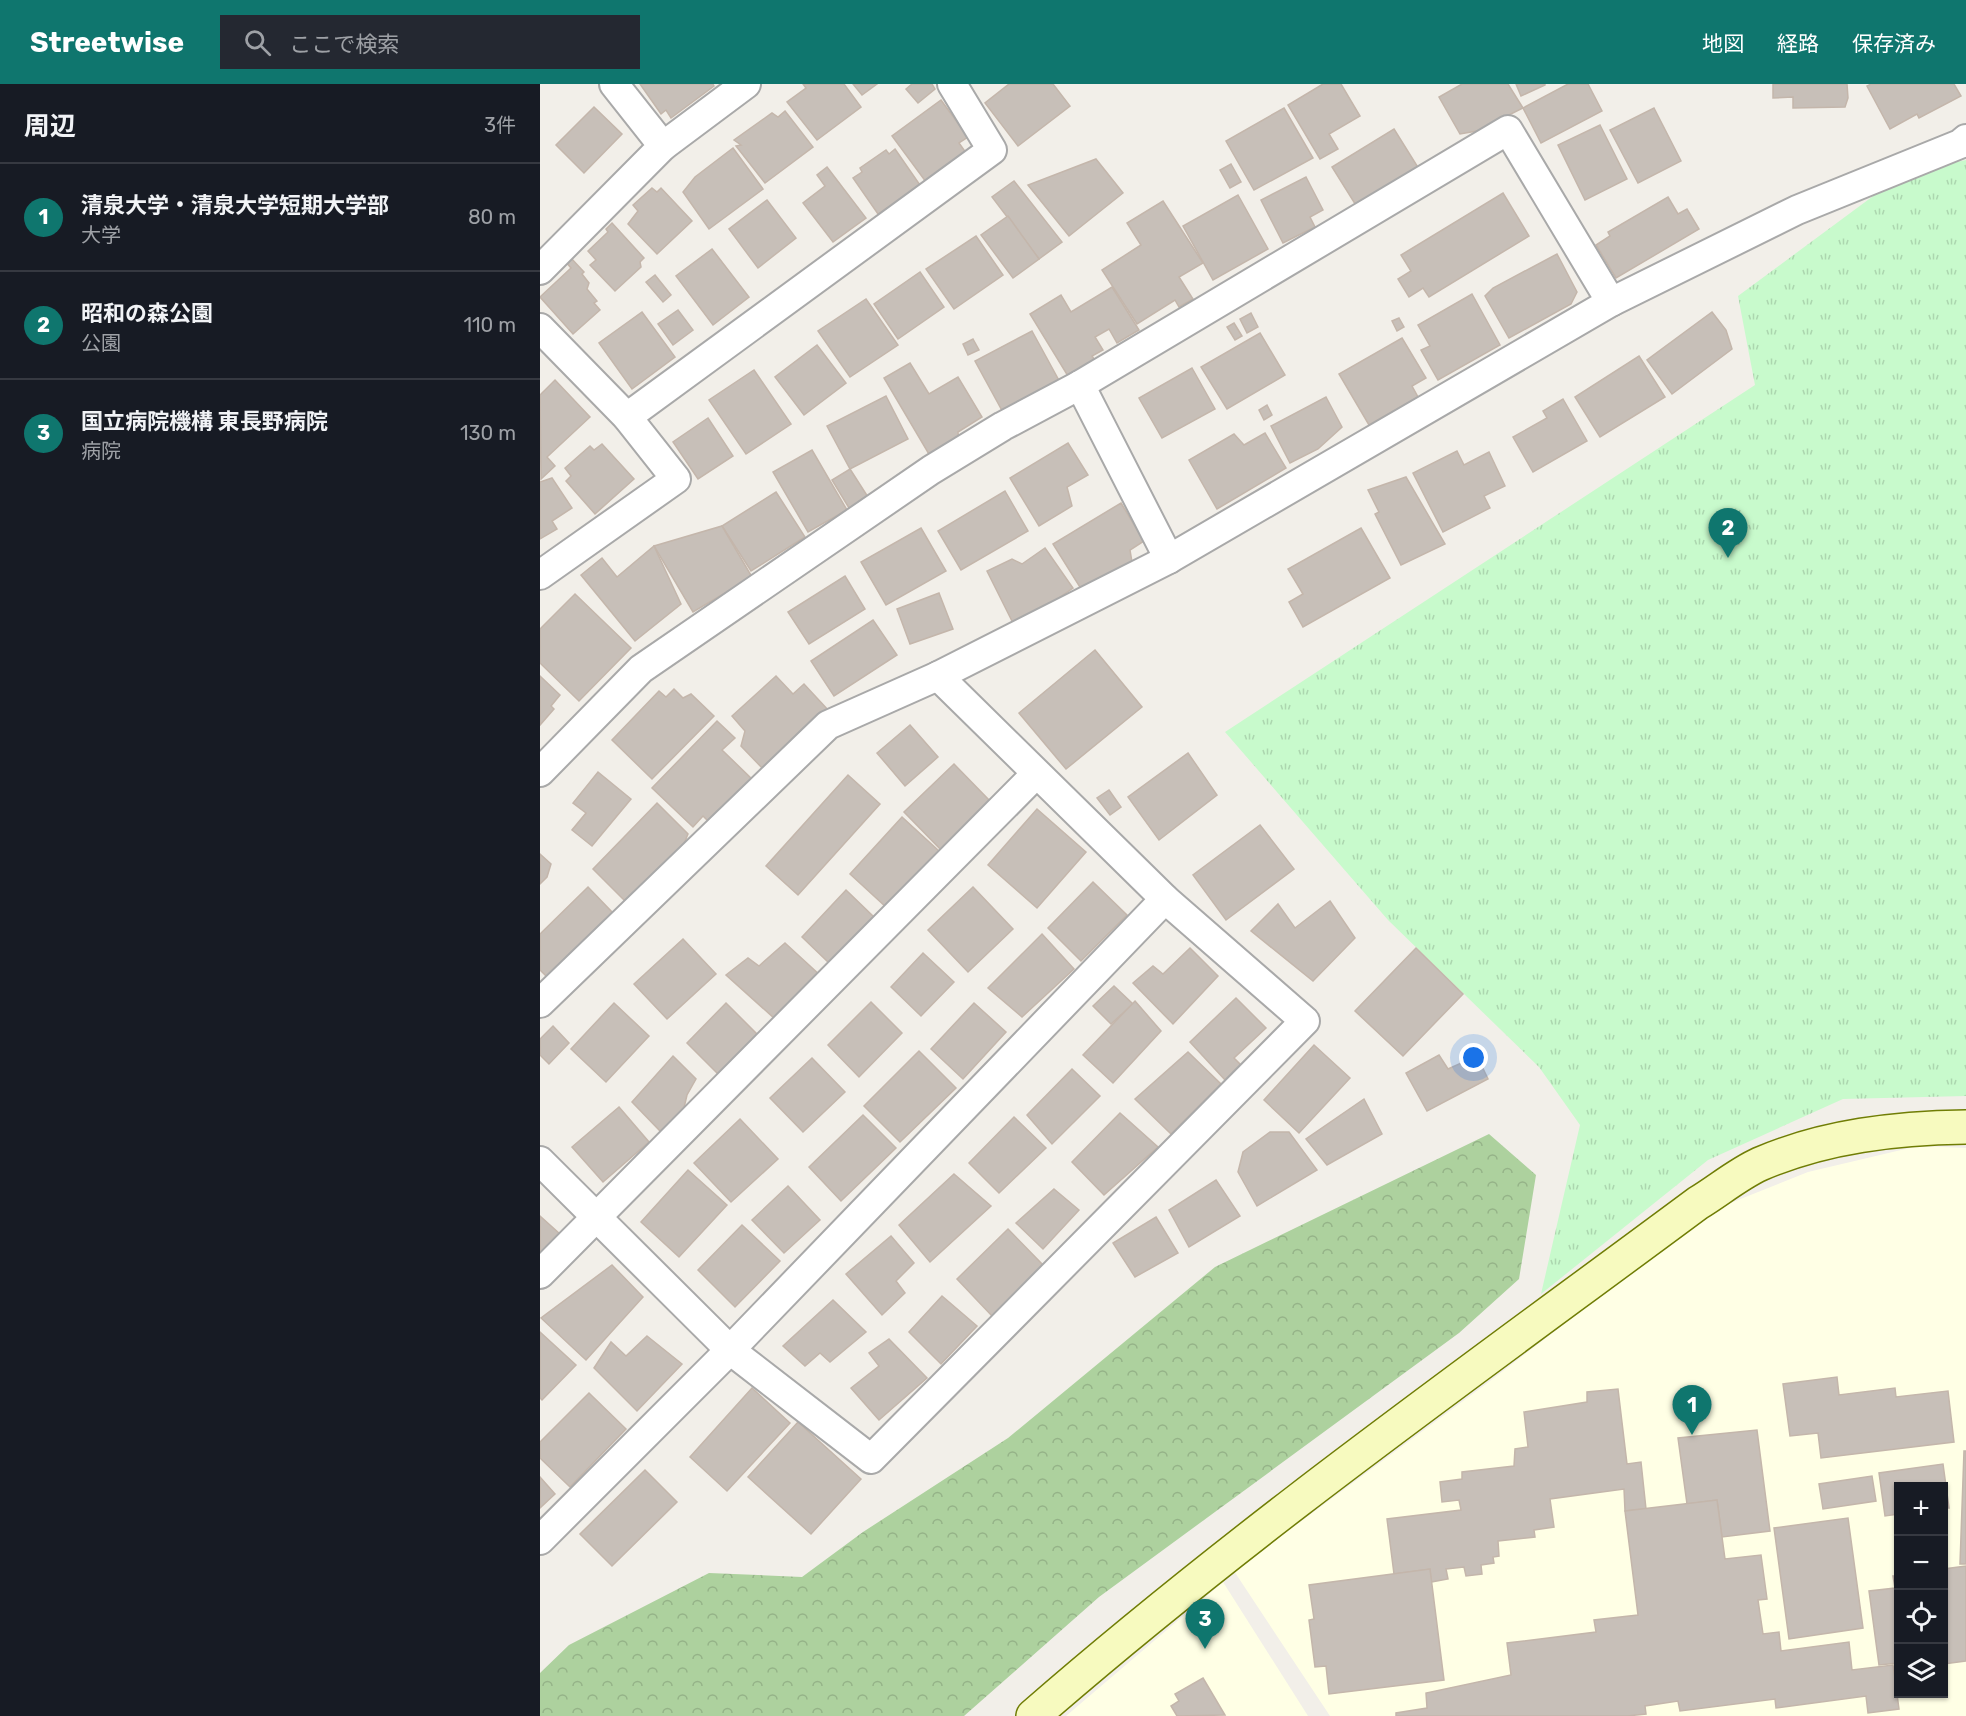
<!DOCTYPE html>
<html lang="ja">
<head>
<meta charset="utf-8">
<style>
	body { margin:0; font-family:Rubik,"Noto Sans JP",sans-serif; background:#242831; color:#f1f3f6 }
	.controls { position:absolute; right:18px; bottom:18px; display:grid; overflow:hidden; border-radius:0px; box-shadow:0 2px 4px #0004 }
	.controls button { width:54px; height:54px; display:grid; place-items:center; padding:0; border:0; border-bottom:2px solid #363941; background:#171b24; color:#f1f3f6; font:30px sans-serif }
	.you { position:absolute; left:934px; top:974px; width:21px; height:21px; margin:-15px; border:4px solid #fff; border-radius:50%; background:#1a73e8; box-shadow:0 0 0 9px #1a73e833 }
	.badge { display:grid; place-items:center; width:39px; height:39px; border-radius:50%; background:#0f766e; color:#fff; font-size:20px; font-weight:700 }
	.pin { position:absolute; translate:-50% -50px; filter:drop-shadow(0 2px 3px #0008) }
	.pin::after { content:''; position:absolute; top:32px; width:21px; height:18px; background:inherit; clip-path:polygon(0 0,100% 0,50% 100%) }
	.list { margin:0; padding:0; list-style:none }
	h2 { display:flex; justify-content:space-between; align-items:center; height:78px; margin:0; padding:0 24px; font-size:26px }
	h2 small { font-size:20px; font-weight:400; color:#9ea1a6 }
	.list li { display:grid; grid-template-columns:39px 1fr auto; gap:18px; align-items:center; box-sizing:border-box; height:108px; padding:0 24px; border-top:2px solid #363941 }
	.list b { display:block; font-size:22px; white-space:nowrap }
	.list p { margin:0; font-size:20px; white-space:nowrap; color:#9ea1a6 }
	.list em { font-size:20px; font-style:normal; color:#9ea1a6 }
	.icon { flex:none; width:33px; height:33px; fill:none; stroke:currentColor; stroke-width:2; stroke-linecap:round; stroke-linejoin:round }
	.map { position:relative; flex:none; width:1426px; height:1632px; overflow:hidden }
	header { display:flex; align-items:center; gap:36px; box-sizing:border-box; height:84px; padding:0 30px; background:#0f766e; color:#fff }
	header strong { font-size:28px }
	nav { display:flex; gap:33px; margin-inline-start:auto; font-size:21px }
	.search { width:420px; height:54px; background:#242831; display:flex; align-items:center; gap:15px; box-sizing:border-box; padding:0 21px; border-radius:0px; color:#9ea1a6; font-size:22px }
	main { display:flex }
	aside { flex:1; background:#171b24 }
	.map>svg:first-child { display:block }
	.education { fill:#ffffe5; fill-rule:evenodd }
	.forest { fill:url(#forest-crowns) }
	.park { fill:url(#park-tufts) }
	.building { fill:#c7bfb8; stroke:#c4b6ab; stroke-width:1.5 }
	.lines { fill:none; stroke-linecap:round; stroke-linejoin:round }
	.street-casing { stroke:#a9a9a9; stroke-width:32 }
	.secondary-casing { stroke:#707d05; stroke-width:36 }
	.street { stroke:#fff; stroke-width:28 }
	.secondary { stroke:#f7fabf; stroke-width:33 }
</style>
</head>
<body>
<header>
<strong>Streetwise</strong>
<div class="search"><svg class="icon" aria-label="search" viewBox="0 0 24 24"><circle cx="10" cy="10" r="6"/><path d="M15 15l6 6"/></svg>ここで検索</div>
<nav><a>地図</a><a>経路</a><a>保存済み</a></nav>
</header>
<main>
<aside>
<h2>周辺<small>3件</small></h2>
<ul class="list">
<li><span class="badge">1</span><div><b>清泉大学・清泉大学短期大学部</b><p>大学</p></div><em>80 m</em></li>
<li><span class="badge">2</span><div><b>昭和の森公園</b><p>公園</p></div><em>110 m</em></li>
<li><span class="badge">3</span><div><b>国立病院機構 東長野病院</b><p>病院</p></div><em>130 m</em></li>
</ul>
</aside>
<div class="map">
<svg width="1426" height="1632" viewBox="0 0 1426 1632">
	<defs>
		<pattern id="forest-crowns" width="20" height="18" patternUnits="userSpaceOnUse" patternTransform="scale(1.5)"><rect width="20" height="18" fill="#add19e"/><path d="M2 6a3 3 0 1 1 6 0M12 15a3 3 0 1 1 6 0" fill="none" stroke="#95b388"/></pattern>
		<pattern id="park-tufts" width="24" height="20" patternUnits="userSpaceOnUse" patternTransform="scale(1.5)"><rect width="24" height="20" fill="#c8facc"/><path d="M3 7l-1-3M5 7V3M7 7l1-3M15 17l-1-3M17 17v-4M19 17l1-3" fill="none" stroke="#acd6af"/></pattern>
	</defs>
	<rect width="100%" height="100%" fill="#f2efe9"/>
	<g class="education">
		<path d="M1378 1062 1426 1064V1632H790L694 1487 946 1300 1173 1126 1268 1088ZM1358 1402H1404V1610H1358Z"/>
		<path d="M683 1498 768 1632H526Z"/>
	</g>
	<path class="forest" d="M949 1050 996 1091 979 1195 919 1249 559 1513 424 1632H0V1589L29 1561 169 1489 262 1493 323 1448 468 1354 675 1183Z"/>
	<path class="park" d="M1426 76V1012L1303 1015 1168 1076 1001 1210 1040 1041 999 983 848 836 685 648 1215 301 1198 212 1363 90Z"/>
	<g class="building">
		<path d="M100 0H173L174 2 131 34 126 26 121 30Z"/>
		<path d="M263 0H304L321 23 277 56 247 18 266 4Z"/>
		<path d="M313 0H337L322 11Z"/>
		<path d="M372 0H392L395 5 378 19 366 5Z"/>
		<path d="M469 0H513L530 22 478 62 445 19Z"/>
		<path d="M783 0H801L820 32 789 50 798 65 780 75 748 21Z"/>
		<path d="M922 0H968L983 24 937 47 920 50 899 13Z"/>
		<path d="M976 0H1005V1L981 12Z"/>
		<path d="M1028 0H1048L1062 27 1001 59 983 24Z"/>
		<path d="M1233 0H1307L1308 14 1305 23 1253 24V13L1233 14Z"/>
		<path d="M1331 0H1414L1421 12 1379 34 1377 30 1350 45 1327 2Z"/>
		<path d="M401 16 428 53 419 59 429 73 389 102 352 52Z"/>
		<path d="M54 23 82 50 44 89 16 61Z"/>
		<path d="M744 24 773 74 714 106 686 57Z"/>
		<path d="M1114 24 1141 77 1098 99 1070 46Z"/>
		<path d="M245 27 273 63 225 99 196 62 201 61 194 56 232 29 238 33Z"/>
		<path d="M1060 41 1087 95 1045 116 1018 61Z"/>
		<path d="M854 45 879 85 817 123 792 83Z"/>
		<path d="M193 64 223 105 169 145 143 108 155 93Z"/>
		<path d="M355 65 380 101 338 130 313 94 322 88 320 84 346 66 349 70Z"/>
		<path d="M556 75 583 109 529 152 488 101Z"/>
		<path d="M691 80 701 98 690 104 680 86Z"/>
		<path d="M287 83 326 134 293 158 263 119 285 102 277 91Z"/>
		<path d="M766 93 783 126 770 133 775 143 743 159 721 116Z"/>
		<path d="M474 97 522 158 499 175 452 113Z"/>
		<path d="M112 104 117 108 121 104 152 137 117 170 88 140 98 127 93 121Z"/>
		<path d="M963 109 989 152 889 213 883 204 869 213 858 195 871 187 861 171Z"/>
		<path d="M698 111 728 165 673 196 643 142Z"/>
		<path d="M1128 113 1138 130 1147 125 1159 145 1076 194 1056 161 1070 152 1068 148Z"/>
		<path d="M227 116 256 154 218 184 189 145Z"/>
		<path d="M623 117 663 179 639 193 653 215 639 223 635 216 597 240 562 186 601 161 587 139Z"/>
		<path d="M468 132 499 175 473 194 441 151Z"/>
		<path d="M72 139 104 174 100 178 101 183 75 207 50 181 56 176 48 167 68 148 66 145Z"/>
		<path d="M436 152 463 191 414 225 386 185Z"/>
		<path d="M172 165 209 213 173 241 136 192Z"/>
		<path d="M1017 170 1037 208 1031 220 969 254 945 212 953 204Z"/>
		<path d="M30 173 44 188 42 190 49 199 47 205 57 217 54 219 60 226 33 250 0 213 31 184 25 177Z"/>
		<path d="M380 188 404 223 358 255 334 220Z"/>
		<path d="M115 191 131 211 123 218 106 198Z"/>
		<path d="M572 203 599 246 577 259 569 245 555 253 563 266 552 272 558 281 531 297 490 230 521 211 531 228Z"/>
		<path d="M932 210 960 261 898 296 881 266 890 262 878 241Z"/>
		<path d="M326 215 358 261 310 293 278 247Z"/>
		<path d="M138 226 153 246 133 261 118 240Z"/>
		<path d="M102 228 135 273 92 305 59 259Z"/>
		<path d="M1172 228 1186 246 1192 265 1132 310 1107 276Z"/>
		<path d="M711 229 718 243 707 249 700 235Z"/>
		<path d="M859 234 864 243 857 247 852 237Z"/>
		<path d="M694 239 702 252 695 256 687 243Z"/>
		<path d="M492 247 522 302 465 332 435 277Z"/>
		<path d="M720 249 745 291 687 325 661 283Z"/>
		<path d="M862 254 886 294 872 302 878 313 829 341 799 290Z"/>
		<path d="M433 255 439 266 428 271 423 260Z"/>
		<path d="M277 261 306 299 264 331 235 293Z"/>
		<path d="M1099 272 1125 313 1060 353 1035 313Z"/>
		<path d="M370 279 389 310 418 293 442 333 418 348 419 362 393 377 344 294Z"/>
		<path d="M652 284 675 325 622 354 599 314Z"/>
		<path d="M214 286 251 340 206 370 169 316Z"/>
		<path d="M15 296 50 333 7 373 15 382 1 395 0 311Z"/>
		<path d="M346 312 368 355 310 385 287 342Z"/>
		<path d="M786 313 802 343 778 365 750 379 731 342Z"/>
		<path d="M1023 315 1047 357 993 388 973 353 1007 334 1003 327Z"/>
		<path d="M727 321 732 331 724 336 719 326Z"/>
		<path d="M168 334 193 372 158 395 133 358Z"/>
		<path d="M725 349 746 384 677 425 649 376 694 350 704 361Z"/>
		<path d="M528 359 548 391 527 403 532 422 499 442 470 394Z"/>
		<path d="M62 360 94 395 55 430 26 397 31 392 25 384 50 362 54 366Z"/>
		<path d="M272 366 307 426 268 448 233 388Z"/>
		<path d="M917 367 924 381 949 368 965 402 944 412 950 424 903 448 873 389Z"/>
		<path d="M310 385 328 413 309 424 292 396Z"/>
		<path d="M866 393 905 460 861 481 835 430 839 428 828 406Z"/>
		<path d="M12 394 32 424 12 437 17 445 0 455V398Z"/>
		<path d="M465 407 488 447 421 486 398 447Z"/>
		<path d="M236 408 265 453 211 487 182 442Z"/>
		<path d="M581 419 604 457 590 466 592 478 543 508 513 460Z"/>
		<path d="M182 442 212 493 153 528 114 462Z"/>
		<path d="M381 444 406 487 346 521 321 478Z"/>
		<path d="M821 444 850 494 763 543 749 518 763 510 748 485Z"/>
		<path d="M114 462 141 520 95 557 41 491 62 474 77 493Z"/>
		<path d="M505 464 533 504 507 522 473 539 447 487 472 475 482 480Z"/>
		<path d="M305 492 325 525 269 560 248 528Z"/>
		<path d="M399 509 413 545 370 560 357 525Z"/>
		<path d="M35 510 91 564 39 617 0 579V545Z"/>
		<path d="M333 536 357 571 294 612 271 577Z"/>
		<path d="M555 566 602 623 526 685 479 629Z"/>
		<path d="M0 592 20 611 11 622 14 625 0 641Z"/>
		<path d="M236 592 253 610 264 600 289 627 224 686 201 662 205 647 192 632Z"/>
		<path d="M134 605 143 614 151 610 174 632 112 695 72 656 119 607 126 613Z"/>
		<path d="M177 637 195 654 182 666 214 697 172 741 163 732 153 743 112 704Z"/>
		<path d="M370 641 398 673 365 702 337 669Z"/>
		<path d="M648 669 677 711 619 756 588 713Z"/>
		<path d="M414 680 451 718 402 767 364 728Z"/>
		<path d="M58 688 91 715 52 762 32 746 46 729 33 719Z"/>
		<path d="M308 691 340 720 258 811 226 782Z"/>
		<path d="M569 706 581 723 570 731 557 714Z"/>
		<path d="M117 719 148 750 139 772 116 797 108 794 85 817 53 785Z"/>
		<path d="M497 725 546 768 497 824 448 781Z"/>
		<path d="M362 733 399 767 347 824 310 790Z"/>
		<path d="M720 741 754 785 686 836 653 791Z"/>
		<path d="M0 770 11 780 7 793 0 800Z"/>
		<path d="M553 798 587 831 541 877 508 844Z"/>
		<path d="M48 803 73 829 8 894 0 886V850Z"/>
		<path d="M433 803 473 845 428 888 388 846Z"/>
		<path d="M306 806 334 833 290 880 262 853Z"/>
		<path d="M790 817 815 854 773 897 711 847 738 820 755 844Z"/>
		<path d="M502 850 534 885 482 933 448 904Z"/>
		<path d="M143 855 176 890 127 935 94 900Z"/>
		<path d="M245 859 282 893 235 935 186 891 208 874 219 882Z"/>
		<path d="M650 864 678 892 633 940 593 899 613 882 623 890Z"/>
		<path d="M876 864 923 910 863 972 815 927Z"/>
		<path d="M383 869 414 898 381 932 351 903Z"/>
		<path d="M574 902 593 920 571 940 553 922Z"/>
		<path d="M696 914 726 944 694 974 701 981 685 996 650 958Z"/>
		<path d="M595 917 621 947 573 999 543 971Z"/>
		<path d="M331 918 362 949 319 993 288 961Z"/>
		<path d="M74 919 109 952 66 998 31 965Z"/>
		<path d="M186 919 220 953 180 992 147 959Z"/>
		<path d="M434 919 466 948 423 995 391 965Z"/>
		<path d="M13 942 29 959 9 980 0 971V955Z"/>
		<path d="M774 961 810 994 759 1049 724 1016Z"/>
		<path d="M379 967 416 1004 360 1058 324 1022Z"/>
		<path d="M648 968 681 1000 631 1050 595 1015Z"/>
		<path d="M899 971 908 985 937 972 948 995 887 1027 866 989Z"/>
		<path d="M133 972 156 995 147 1011 143 1028 120 1047 92 1018Z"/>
		<path d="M272 974 305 1008 263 1048 230 1014Z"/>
		<path d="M532 985 560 1012 512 1060 487 1031Z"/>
		<path d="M824 1015 842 1050 787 1081 766 1055Z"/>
		<path d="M79 1023 109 1058 63 1098 32 1063Z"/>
		<path d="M580 1029 618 1063 564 1111 532 1078Z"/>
		<path d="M323 1031 356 1064 301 1117 269 1083Z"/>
		<path d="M474 1033 506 1064 459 1109 429 1079Z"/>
		<path d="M200 1035 238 1075 191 1118 154 1079Z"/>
		<path d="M730 1048H749L777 1086 717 1122 698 1088 703 1068Z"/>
		<path d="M148 1086 187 1121 139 1173 101 1138Z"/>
		<path d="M414 1090 451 1122 390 1178 359 1141Z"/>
		<path d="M676 1096 700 1132 649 1163 629 1126Z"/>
		<path d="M248 1102 280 1136 244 1169 212 1136Z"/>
		<path d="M514 1105 539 1126 503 1165 476 1139Z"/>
		<path d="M0 1132 20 1150 0 1171Z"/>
		<path d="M616 1133 638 1169 595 1193 573 1159Z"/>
		<path d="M202 1141 240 1177 195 1223 158 1186Z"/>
		<path d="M468 1145 504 1182 452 1232 417 1195Z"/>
		<path d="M351 1152 374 1179 356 1197 365 1209 342 1231 306 1190Z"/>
		<path d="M72 1181 103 1213 46 1276 1 1234Z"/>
		<path d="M402 1212 437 1242 401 1280 369 1248Z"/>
		<path d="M293 1216 326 1248 290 1278 280 1269 265 1282 243 1262Z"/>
		<path d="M0 1248 36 1281 2 1316 0 1314Z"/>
		<path d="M107 1252 142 1280 97 1327 54 1284 71 1258 86 1272Z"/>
		<path d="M349 1255 387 1294 339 1336 311 1304 339 1282 329 1269Z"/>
		<path d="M1297 1293 1299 1311 1355 1304 1356 1313 1408 1307 1414 1358 1281 1374 1278 1349 1250 1352 1243 1300Z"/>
		<path d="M212 1304 250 1339 187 1407 150 1373Z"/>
		<path d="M1078 1305 1087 1380 1101 1378 1106 1425 1085 1427 1084 1405 1010 1415 1014 1443 994 1446 995 1453 958 1457 959 1472 953 1473 954 1479 941 1481 942 1490 926 1492 924 1483 906 1485 908 1495 891 1498 890 1485 854 1490 847 1435 921 1426 919 1416 902 1418 900 1398 922 1395V1388L974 1382 975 1365 988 1363 984 1328 1047 1318V1308Z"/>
		<path d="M49 1309 86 1345 30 1403 0 1374V1358Z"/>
		<path d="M258 1338 321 1395 271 1450 208 1393Z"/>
		<path d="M1217 1346 1230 1447 1182 1453 1177 1416 1147 1420 1138 1354Z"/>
		<path d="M1424 1367H1426V1480H1420Z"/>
		<path d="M1403 1380 1409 1424H1404V1402H1358V1430L1345 1432 1339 1389Z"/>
		<path d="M105 1386 137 1418 72 1482 40 1450Z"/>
		<path d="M1332 1392 1336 1417 1283 1425 1279 1400Z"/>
		<path d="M0 1393 15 1410 0 1424Z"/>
		<path d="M1177 1416 1185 1475 1221 1471 1227 1515 1218 1516 1223 1550 1239 1548 1241 1567 1309 1558 1312 1586 1353 1581 1359 1625 1328 1629 1326 1612 1236 1624 1235 1615 1140 1627 1138 1617 1105 1622 1106 1630 1087 1632H856V1629L887 1624 886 1609 971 1591 967 1559 1056 1548 1054 1536 1098 1531 1085 1427Z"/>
		<path d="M1308 1434 1323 1544 1249 1555 1234 1444Z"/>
		<path d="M1426 1482V1577L1404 1580V1485Z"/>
		<path d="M890 1485 904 1596 789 1610 786 1582 775 1583 769 1536 774 1535 769 1501Z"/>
		<path d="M1353 1492H1358V1579L1339 1581 1329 1507 1355 1504Z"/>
		<path d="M663 1594 685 1631 637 1632 631 1622 639 1617 635 1610Z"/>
	</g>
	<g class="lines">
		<defs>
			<g id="street">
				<path d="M123 62 206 0"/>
				<path d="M0 186 123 62 74 0"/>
				<path d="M1071 218 1257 126 1420 60 1426 55"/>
				<path d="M0 244 87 333 136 395 0 491"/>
				<path d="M540 301 629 475"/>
				<path d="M87 333 452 66 412 0"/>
				<path d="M0 688 101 585 391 386 463 342 540 301 968 46 1071 218 629 475 398 592 288 641 0 919"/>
				<path d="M0 1077 190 1266 331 1375 765 937 625 815 398 592"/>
				<path d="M0 1190 496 690"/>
				<path d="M0 1456 190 1266 625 815"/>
			</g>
			<path id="secondary" d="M493 1632C704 1448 933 1286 1158 1119 1178 1107 1198 1090 1220 1080 1285 1052 1356 1044 1426 1043"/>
		</defs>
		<use href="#street" class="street-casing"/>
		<use href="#secondary" class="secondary-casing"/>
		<use href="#street" class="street"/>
		<use href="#secondary" class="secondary"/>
	</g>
</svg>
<div class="controls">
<button>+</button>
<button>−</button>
<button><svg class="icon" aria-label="locate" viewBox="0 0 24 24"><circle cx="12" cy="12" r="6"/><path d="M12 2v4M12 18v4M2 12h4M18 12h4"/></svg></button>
<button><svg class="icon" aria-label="layers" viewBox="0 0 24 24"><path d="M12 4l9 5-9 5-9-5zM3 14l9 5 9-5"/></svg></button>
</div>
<div class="you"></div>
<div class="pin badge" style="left:1152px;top:1351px">1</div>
<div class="pin badge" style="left:1188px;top:474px">2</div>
<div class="pin badge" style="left:665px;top:1565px">3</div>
</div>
</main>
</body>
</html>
